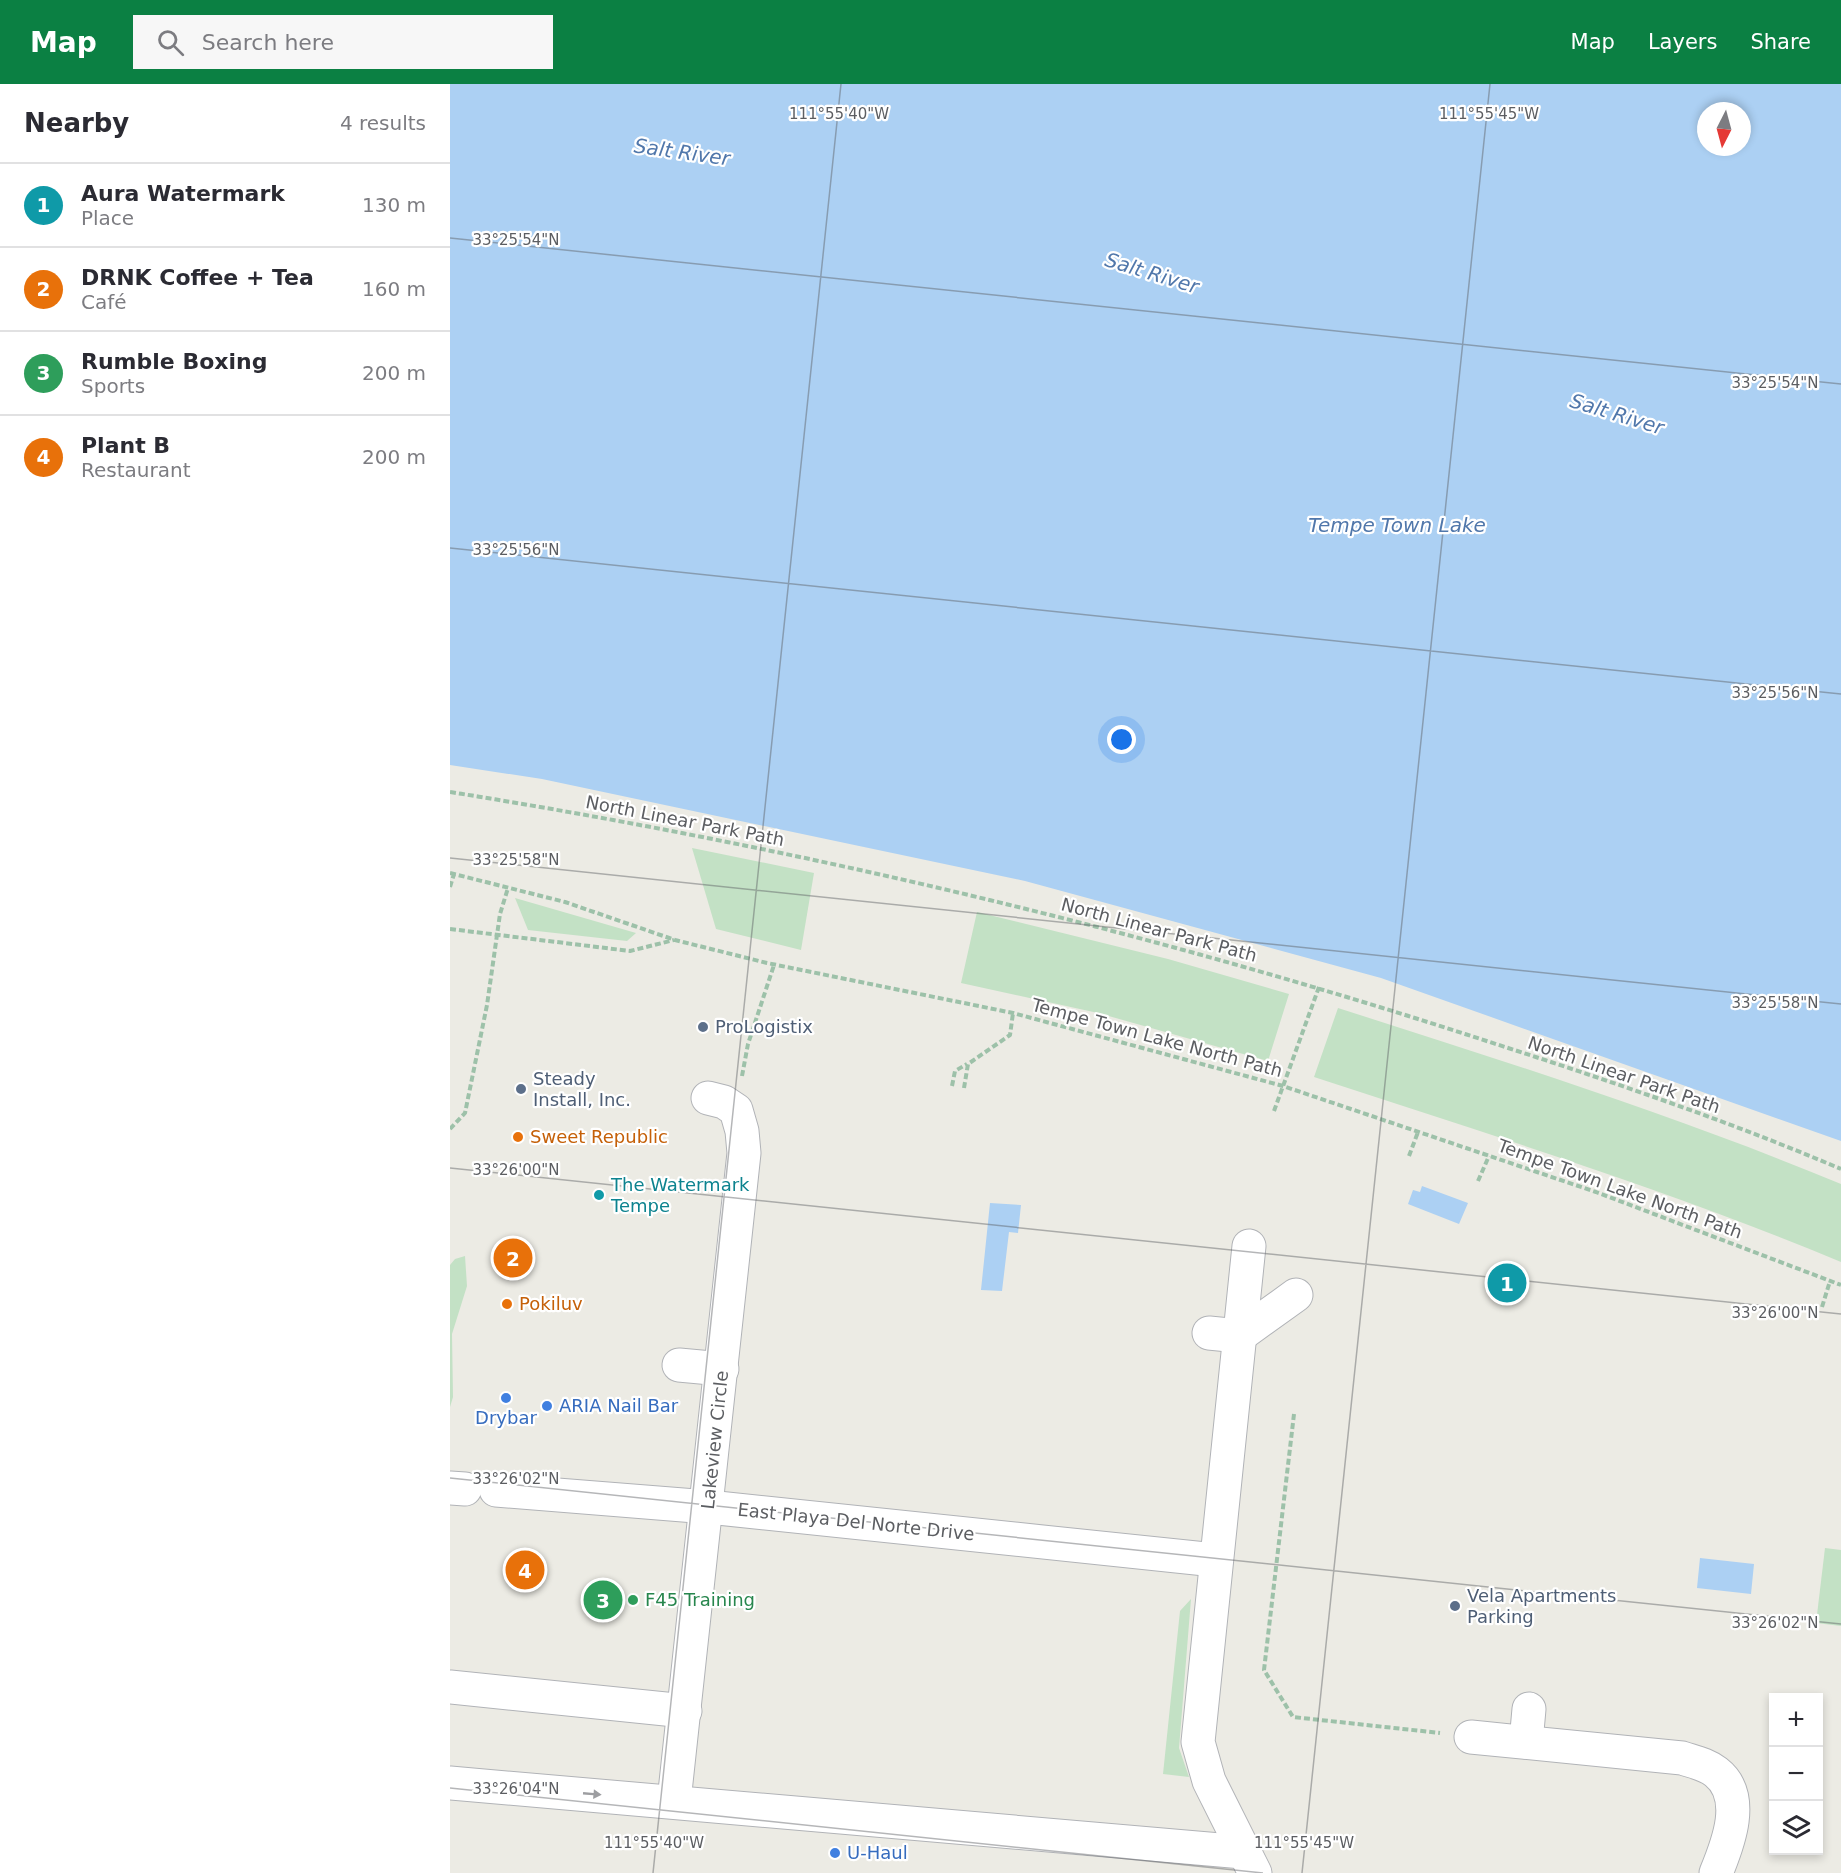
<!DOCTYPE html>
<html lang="en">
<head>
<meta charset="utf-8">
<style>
	body { margin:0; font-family:"DejaVu Sans",sans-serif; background:#f7f7f7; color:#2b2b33 }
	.controls { position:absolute; right:18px; bottom:18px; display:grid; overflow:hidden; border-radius:0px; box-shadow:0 3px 9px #0003 }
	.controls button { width:54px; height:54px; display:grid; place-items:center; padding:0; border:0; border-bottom:2px solid #e1e1e2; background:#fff; color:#2b2b33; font:30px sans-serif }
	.compass { position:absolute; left:1247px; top:18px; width:54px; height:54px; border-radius:50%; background:#fff; box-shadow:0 3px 9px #0003; rotate:186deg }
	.you { position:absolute; left:672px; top:656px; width:21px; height:21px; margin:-15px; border:4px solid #fff; border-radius:50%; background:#1a73e8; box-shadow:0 0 0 9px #1a73e833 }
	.badge { display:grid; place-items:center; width:39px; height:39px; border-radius:50%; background:#0b8043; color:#fff; font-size:20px; font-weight:700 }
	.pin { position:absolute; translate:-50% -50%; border:3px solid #fff; box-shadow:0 2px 6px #0006 }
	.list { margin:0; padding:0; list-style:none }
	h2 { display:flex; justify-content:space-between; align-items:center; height:78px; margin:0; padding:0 24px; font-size:26px }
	h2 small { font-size:20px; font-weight:400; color:#7c7c81 }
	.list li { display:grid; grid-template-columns:39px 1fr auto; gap:18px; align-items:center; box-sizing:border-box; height:84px; padding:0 24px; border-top:2px solid #e1e1e2 }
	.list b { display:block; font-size:22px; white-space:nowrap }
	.list p { margin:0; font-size:20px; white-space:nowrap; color:#7c7c81 }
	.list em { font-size:20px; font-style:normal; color:#7c7c81 }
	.icon { flex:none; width:33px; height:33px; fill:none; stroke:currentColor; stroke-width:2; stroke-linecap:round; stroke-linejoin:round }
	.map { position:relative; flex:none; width:1391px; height:1789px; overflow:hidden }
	header { display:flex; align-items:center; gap:36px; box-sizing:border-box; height:84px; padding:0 30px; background:#0b8043; color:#fff }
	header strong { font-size:28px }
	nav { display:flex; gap:33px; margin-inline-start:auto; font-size:21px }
	.search { width:420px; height:54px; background:#f7f7f7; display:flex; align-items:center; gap:15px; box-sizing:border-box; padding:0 21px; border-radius:0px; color:#7c7c81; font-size:22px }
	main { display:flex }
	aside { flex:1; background:#fff }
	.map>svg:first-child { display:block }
	.green { fill:#c3e1c5 }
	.water { fill:#acd0f3; fill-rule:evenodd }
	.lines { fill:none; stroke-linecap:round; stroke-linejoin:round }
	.minor-casing { stroke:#b1b3b7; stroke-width:35 }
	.path { stroke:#9dc1a9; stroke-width:4; stroke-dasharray:6 3; stroke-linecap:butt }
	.minor { stroke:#fff; stroke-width:33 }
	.oneway { fill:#9d9ea1 }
	.ticks { fill:none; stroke:#5c5e62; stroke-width:1.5; stroke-opacity:0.45 }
	.service-dot { fill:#5c6f8a; stroke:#fff; stroke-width:2 }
	.food-dot { fill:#e8710a; stroke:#fff; stroke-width:2 }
	.culture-dot { fill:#0f9aa8; stroke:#fff; stroke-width:2 }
	.shop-dot { fill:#3f7fe0; stroke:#fff; stroke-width:2 }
	.leisure-dot { fill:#2e9e5b; stroke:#fff; stroke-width:2 }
	.labels { text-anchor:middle; stroke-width:4.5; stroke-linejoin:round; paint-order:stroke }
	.street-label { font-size:18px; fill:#5c5e62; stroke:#fff }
	.service-label { font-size:18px; fill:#4e5e75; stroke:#fff; text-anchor:start }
	.food-label { font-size:18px; fill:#c56008; stroke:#fff; text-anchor:start }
	.culture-label { font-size:18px; fill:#0d838f; stroke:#fff; text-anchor:start }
	.shop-label { font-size:18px; fill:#366cbe; stroke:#fff; text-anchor:start }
	.leisure-label { font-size:18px; fill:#27864d; stroke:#fff; text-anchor:start }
	.water-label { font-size:20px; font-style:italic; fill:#5077ab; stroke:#fff }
	.ticks-label { font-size:15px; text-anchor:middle; fill:#5c5e62; stroke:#fff; stroke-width:4.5; stroke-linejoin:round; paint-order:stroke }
</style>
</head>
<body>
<header>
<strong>Map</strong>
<div class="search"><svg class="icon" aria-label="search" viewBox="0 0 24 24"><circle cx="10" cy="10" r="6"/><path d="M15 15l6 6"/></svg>Search here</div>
<nav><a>Map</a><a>Layers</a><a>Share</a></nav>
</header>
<main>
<aside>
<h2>Nearby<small>4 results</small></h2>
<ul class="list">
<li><span class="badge" style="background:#0f9aa8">1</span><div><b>Aura Watermark</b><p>Place</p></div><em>130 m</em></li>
<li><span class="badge" style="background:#e8710a">2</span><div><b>DRNK Coffee + Tea</b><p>Café</p></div><em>160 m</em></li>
<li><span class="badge" style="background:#2e9e5b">3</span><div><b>Rumble Boxing</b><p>Sports</p></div><em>200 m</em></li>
<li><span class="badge" style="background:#e8710a">4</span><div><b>Plant B</b><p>Restaurant</p></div><em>200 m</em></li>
</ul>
</aside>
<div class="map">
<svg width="1391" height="1789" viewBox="0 0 1391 1789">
	<rect width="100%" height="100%" fill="#ecebe4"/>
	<g class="green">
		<path d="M242 764 364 789 351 866 266 845Z"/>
		<path d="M65 814 186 849 177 857 78 846Z"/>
		<path d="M527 828 718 875 839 910 818 977 648 929 511 899Z"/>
		<path d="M888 924C1057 978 1227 1032 1391 1100V1178C1219 1106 1041 1051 864 993Z"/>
		<path d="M15 1172 17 1202 2 1250 3 1313 0 1323V1181L5 1175Z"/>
		<path d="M1375 1464 1391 1466V1542L1366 1539Z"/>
		<path d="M741 1515 729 1664 739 1693 713 1690 730 1527Z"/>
	</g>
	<g class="water">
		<path d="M0 0H1391V1057L931 894 575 797 92 695 0 681ZM1256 27H1292V63H1256Z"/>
		<path d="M972 1102 1018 1119 1009 1140 958 1120 963 1106 970 1108Z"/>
		<path d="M540 1119 571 1121 568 1149 559 1148 552 1207 531 1206Z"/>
		<path d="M1250 1474 1304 1480 1301 1510 1247 1504Z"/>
	</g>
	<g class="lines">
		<defs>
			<g id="minor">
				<path d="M799 1162 748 1658 759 1697 805 1789"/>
				<path d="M759 1249 789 1252 846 1211"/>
				<path d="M229 1281 272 1285"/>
				<path d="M0 1404 15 1405"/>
				<path d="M46 1406 258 1423 765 1476"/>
				<path d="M0 1603 235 1627"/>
				<path d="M1021 1653 1232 1674C1244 1678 1256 1680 1266 1688 1297 1712 1278 1760 1266 1789"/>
				<path d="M1076 1658 1079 1625"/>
				<path d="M0 1699 793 1768"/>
				<path d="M224 1717 294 1069 292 1047 286 1026 274 1018 258 1014"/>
			</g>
		</defs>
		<use href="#minor" class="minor-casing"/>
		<g class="path">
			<path d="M0 708C344 763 684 843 1015 950 1142 991 1269 1033 1391 1085"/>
			<path d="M0 789 115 818 225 856 317 879 563 929 833 1002 1146 1108 1391 1201"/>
			<path d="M0 803 4 790"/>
			<path d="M0 845 180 867 224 856"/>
			<path d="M292 992 298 960 324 881"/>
			<path d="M502 1002 505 987 517 980"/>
			<path d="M514 1004 518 980 560 951 563 929"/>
			<path d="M824 1027 869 903"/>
			<path d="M0 1045 15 1029 37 921 50 830 58 804"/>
			<path d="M959 1072 968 1048"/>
			<path d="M1028 1097 1039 1072"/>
			<path d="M1372 1223 1380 1197"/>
			<path d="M844 1330 814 1586 843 1633 990 1649"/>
		</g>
		<use href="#minor" class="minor"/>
	</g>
	<defs><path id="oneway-solid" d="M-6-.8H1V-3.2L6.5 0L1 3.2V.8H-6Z" transform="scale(1.5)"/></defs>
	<use class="oneway" href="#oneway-solid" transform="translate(142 1710) rotate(5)"/>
	<path class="ticks" d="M0 154 1391 300M0 464 1391 610M0 774 1391 920M0 1084 1391 1230M0 1394 1391 1540M0 1704 813 1789M203 1789 391 0M852 1789 1040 0"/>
	<g class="service-dot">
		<circle cx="253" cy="943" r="6"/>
		<circle cx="71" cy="1005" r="6"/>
		<circle cx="1005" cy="1522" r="6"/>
	</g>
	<g class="food-dot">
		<circle cx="68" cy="1053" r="6"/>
		<circle cx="57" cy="1220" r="6"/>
	</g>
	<circle class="culture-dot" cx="149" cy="1111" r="6"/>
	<g class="shop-dot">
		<circle cx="56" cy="1314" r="6"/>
		<circle cx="97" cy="1322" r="6"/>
		<circle cx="385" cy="1769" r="6"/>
	</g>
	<circle class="leisure-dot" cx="183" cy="1516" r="6"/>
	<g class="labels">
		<g class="street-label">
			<text transform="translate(235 737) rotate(11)" y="6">North Linear Park Path</text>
			<text transform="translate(709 846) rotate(15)" y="6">North Linear Park Path</text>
			<text transform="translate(707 954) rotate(15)" y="6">Tempe Town Lake North Path</text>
			<text transform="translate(1174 991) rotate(19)" y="6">North Linear Park Path</text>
			<text transform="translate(1170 1105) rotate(20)" y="6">Tempe Town Lake North Path</text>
			<text transform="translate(265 1356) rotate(-84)" y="6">Lakeview Circle</text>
			<text transform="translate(406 1438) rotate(6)" y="6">East Playa Del Norte Drive</text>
		</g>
		<g class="service-label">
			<text x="265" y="949">ProLogistix</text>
			<text x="83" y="1001">Steady<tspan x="83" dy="21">Install, Inc.</tspan></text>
			<text x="1017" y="1518">Vela Apartments<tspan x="1017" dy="21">Parking</tspan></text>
		</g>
		<g class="food-label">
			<text x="80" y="1059">Sweet Republic</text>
			<text x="69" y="1226">Pokiluv</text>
		</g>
		<g class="culture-label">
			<text x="161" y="1107">The Watermark<tspan x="161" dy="21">Tempe</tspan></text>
		</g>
		<g class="shop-label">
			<text x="109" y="1328">ARIA Nail Bar</text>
			<text x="56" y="1340" text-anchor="middle">Drybar</text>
			<text x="397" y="1775">U-Haul</text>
		</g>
		<g class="leisure-label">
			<text x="195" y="1522">F45 Training</text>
		</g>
		<g class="water-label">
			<text transform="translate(232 68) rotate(8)" y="7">Salt River</text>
			<text transform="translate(702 189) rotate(17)" y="7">Salt River</text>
			<text transform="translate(1167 330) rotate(17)" y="7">Salt River</text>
			<text x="947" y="448">Tempe Town Lake</text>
		</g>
	</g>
	<g class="ticks-label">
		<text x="389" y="35">111°55'40"W</text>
		<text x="1039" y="35">111°55'45"W</text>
		<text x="66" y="161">33°25'54"N</text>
		<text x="1325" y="304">33°25'54"N</text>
		<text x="66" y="471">33°25'56"N</text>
		<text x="1325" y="614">33°25'56"N</text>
		<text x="66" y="781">33°25'58"N</text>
		<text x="1325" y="924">33°25'58"N</text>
		<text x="66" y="1091">33°26'00"N</text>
		<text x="1325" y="1234">33°26'00"N</text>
		<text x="66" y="1400">33°26'02"N</text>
		<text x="1325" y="1544">33°26'02"N</text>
		<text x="66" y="1710">33°26'04"N</text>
		<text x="204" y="1764">111°55'40"W</text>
		<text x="854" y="1764">111°55'45"W</text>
	</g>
</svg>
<div class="controls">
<button>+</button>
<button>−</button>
<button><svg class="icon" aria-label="layers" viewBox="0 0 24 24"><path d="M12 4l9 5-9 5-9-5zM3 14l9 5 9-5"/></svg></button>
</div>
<svg class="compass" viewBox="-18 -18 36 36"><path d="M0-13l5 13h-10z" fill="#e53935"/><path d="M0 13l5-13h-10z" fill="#7c7c81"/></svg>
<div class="you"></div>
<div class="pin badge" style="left:1057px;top:1199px;background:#0f9aa8">1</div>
<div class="pin badge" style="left:63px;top:1174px;background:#e8710a">2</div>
<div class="pin badge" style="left:153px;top:1516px;background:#2e9e5b">3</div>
<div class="pin badge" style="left:75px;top:1486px;background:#e8710a">4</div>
</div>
</main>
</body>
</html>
